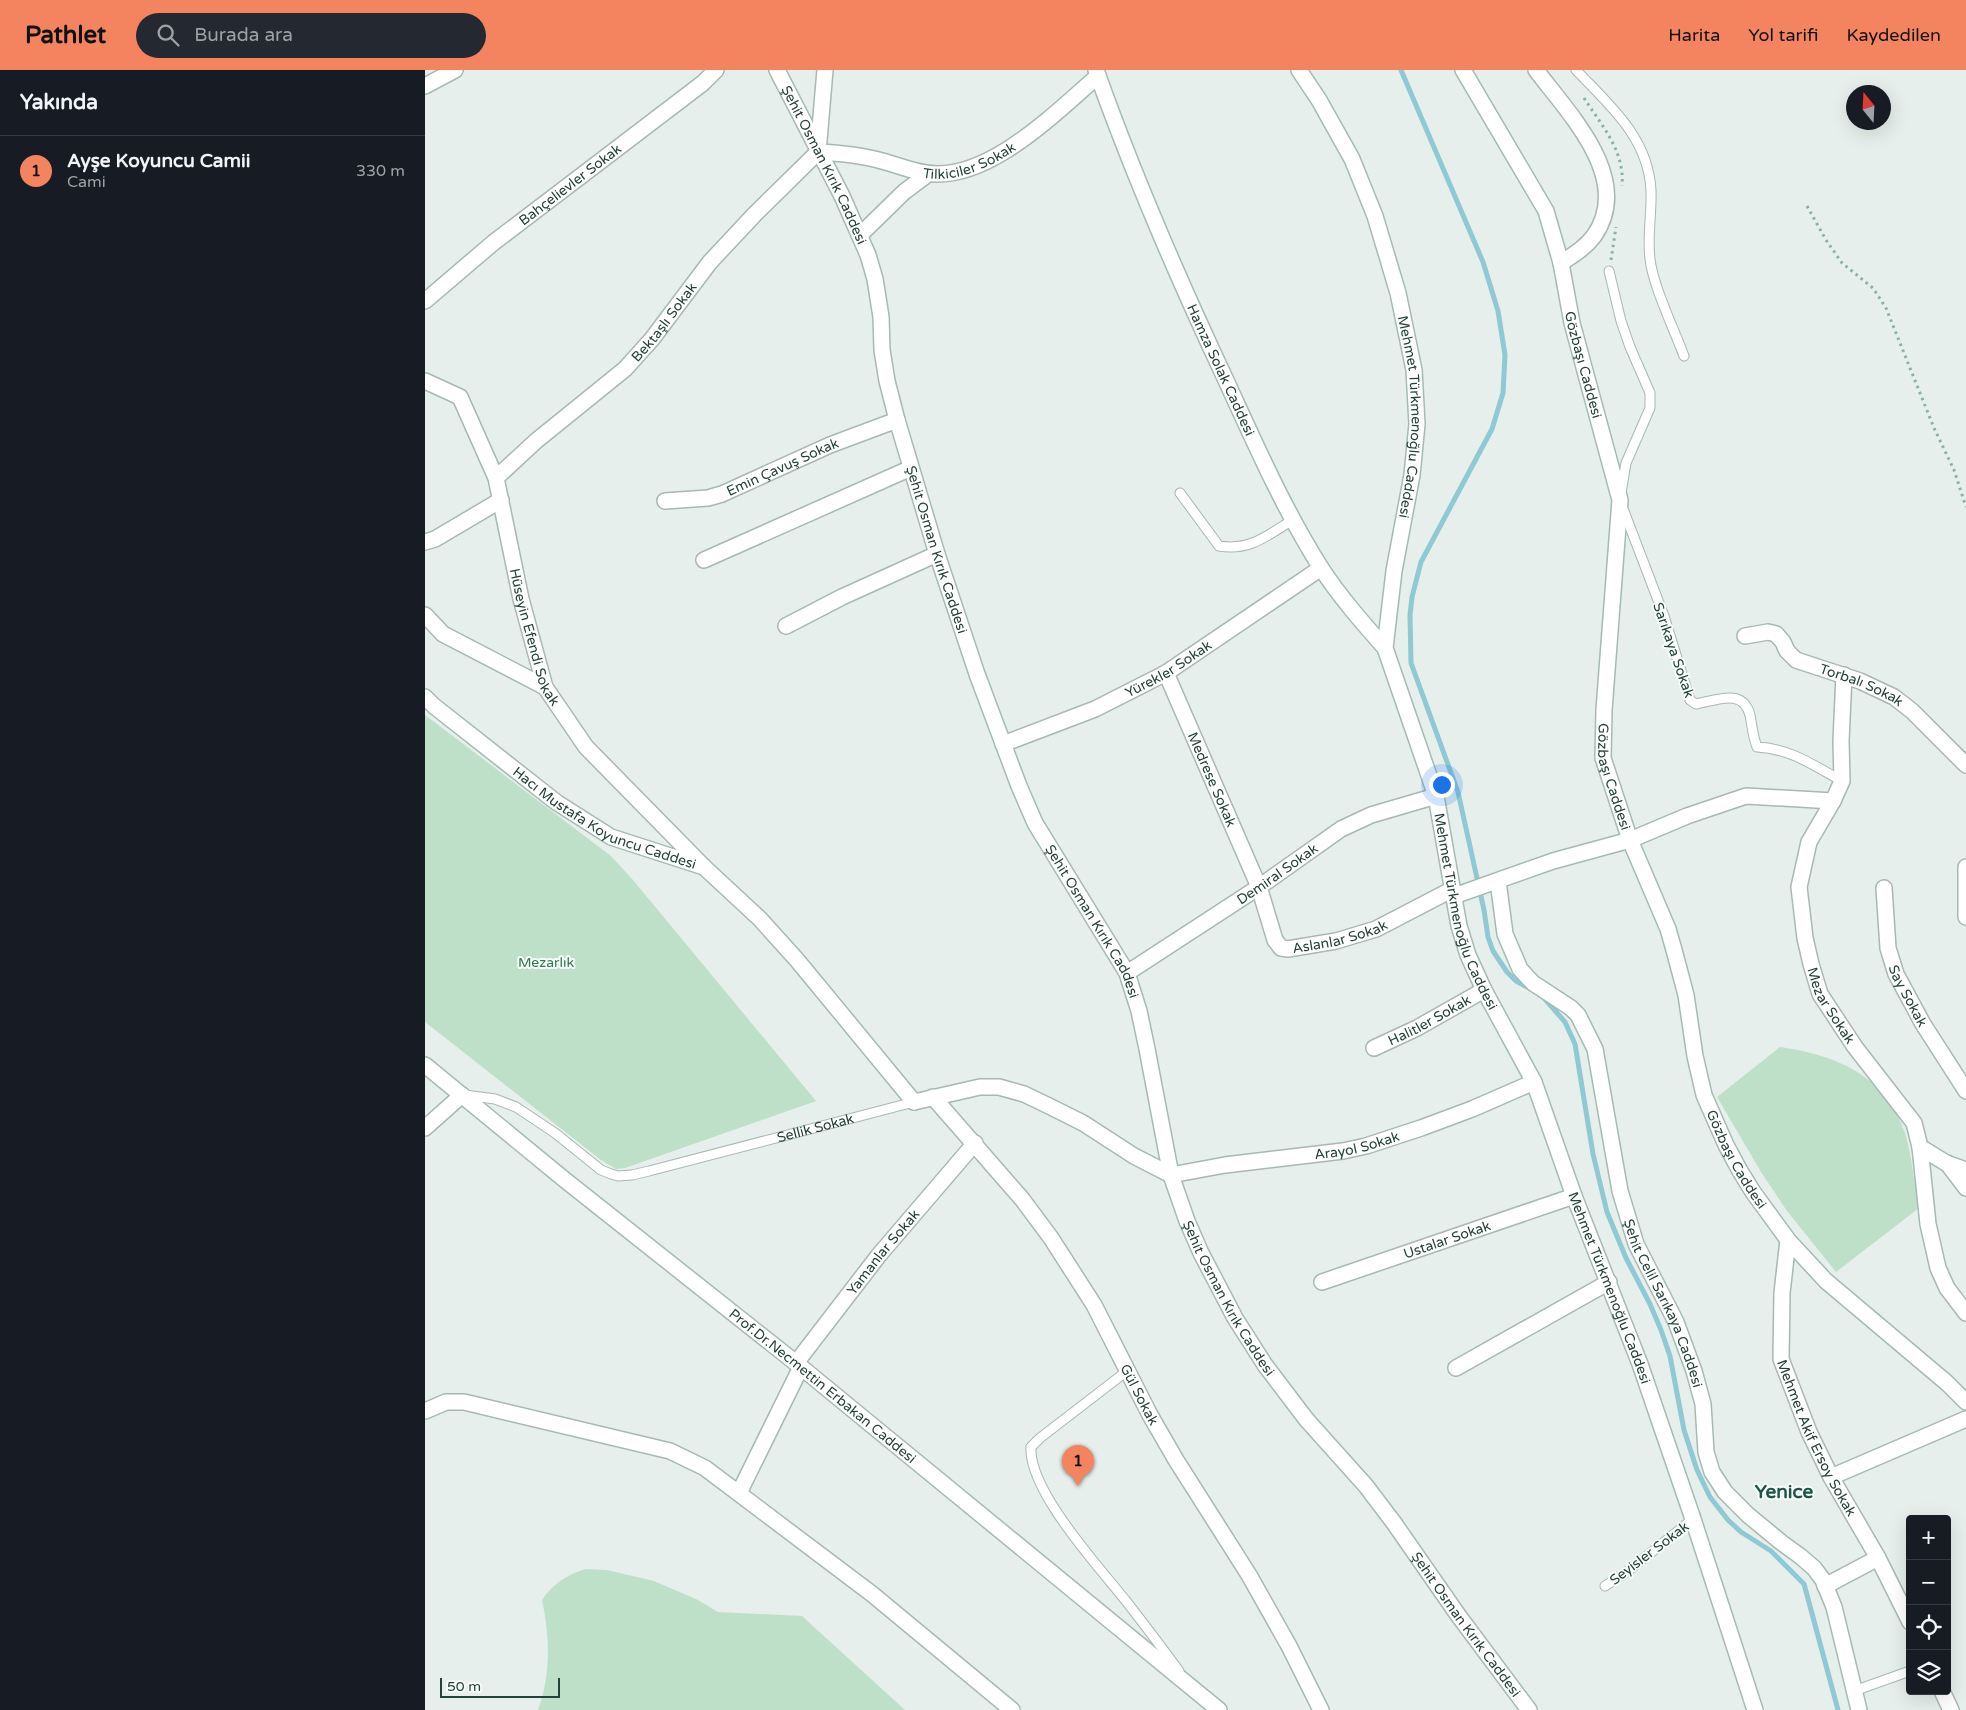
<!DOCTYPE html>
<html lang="tr">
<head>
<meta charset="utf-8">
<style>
	body { margin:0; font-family:"Varela Round",sans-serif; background:#242831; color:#f1f3f6 }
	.controls { position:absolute; right:15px; bottom:15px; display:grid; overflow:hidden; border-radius:5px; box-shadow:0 5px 20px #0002 }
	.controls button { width:45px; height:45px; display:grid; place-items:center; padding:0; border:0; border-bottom:1px solid #363941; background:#171b24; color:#f1f3f6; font:25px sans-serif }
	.compass { position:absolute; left:1421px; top:15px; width:45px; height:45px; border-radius:50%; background:#171b24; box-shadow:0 5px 20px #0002; rotate:342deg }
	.scale { position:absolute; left:15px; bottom:12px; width:120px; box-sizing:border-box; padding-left:5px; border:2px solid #24423a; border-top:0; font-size:14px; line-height:18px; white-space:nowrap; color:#24423a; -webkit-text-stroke:4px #f7fbf9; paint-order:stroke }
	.you { position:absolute; left:1016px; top:714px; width:18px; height:18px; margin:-12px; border:4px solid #fff; border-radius:50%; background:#1a73e8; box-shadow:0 0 0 8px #1a73e833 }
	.badge { display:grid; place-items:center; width:32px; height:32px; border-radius:50%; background:#f4845f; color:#111; font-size:16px; font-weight:700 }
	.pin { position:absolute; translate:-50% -41px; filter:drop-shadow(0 1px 2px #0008) }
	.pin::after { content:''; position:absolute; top:26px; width:18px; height:15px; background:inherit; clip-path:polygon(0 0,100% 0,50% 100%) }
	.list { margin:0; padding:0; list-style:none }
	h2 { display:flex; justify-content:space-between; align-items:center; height:65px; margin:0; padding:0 20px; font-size:21px }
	h2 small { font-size:16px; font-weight:400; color:#9ea1a6 }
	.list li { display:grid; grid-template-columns:32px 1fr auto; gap:15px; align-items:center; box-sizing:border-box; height:70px; padding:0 20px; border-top:1px solid #363941 }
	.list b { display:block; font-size:19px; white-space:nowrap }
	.list p { margin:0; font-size:16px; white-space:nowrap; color:#9ea1a6 }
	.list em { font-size:16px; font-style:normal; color:#9ea1a6 }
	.icon { flex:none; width:28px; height:28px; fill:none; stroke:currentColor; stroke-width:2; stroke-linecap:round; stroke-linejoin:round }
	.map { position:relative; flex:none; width:1541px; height:1640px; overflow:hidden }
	header { display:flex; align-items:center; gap:30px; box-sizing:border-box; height:70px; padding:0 25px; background:#f4845f; color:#111 }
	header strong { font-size:24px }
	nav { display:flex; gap:28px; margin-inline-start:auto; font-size:18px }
	.search { width:350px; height:45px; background:#242831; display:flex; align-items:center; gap:12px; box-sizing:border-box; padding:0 18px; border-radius:28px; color:#9ea1a6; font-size:19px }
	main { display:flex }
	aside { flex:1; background:#171b24 }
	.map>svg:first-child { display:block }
	.green { fill:#bfe0c8 }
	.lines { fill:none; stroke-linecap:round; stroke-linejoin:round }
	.stream { stroke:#8ec9d4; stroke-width:5 }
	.lane-casing { stroke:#a8b8b2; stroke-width:11 }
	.street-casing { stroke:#a8b8b2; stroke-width:18 }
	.secondary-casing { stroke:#a4bbb3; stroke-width:18 }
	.path { stroke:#86b3a5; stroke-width:3; stroke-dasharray:2.5 4; stroke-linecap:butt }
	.lane { stroke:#fff; stroke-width:9 }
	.street { stroke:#fff; stroke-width:15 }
	.secondary { stroke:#fff; stroke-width:15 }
	.labels { text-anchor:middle; stroke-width:4; stroke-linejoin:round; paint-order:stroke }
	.street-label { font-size:14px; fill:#24423a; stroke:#f7fbf9 }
	.park-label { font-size:14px; fill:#2d7a4b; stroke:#f7fbf9 }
	.district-label { font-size:19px; font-weight:bold; fill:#1f5548; stroke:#f7fbf9 }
</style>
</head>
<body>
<header>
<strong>Pathlet</strong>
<div class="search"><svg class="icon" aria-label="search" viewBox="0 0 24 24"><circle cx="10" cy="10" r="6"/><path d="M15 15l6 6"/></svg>Burada ara</div>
<nav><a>Harita</a><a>Yol tarifi</a><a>Kaydedilen</a></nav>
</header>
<main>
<aside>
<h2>Yakında<small></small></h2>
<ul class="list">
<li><span class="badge">1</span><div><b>Ayşe Koyuncu Camii</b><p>Cami</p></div><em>330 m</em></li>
</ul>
</aside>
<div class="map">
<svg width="1541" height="1640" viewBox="0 0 1541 1640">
	<rect width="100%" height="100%" fill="#e6efeb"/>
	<g class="green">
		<path d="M0 645 186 786 208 810 391 1031 200 1098 191 1099 176 1090 0 952Z"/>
		<path d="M1355 977C1411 985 1460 1005 1480 1063 1487 1085 1489 1115 1494 1138L1411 1202 1362 1141 1336 1102 1292 1027Z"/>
		<path d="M160 1499 182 1500 229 1511 273 1530 293 1542 377 1546 480 1640H113C126 1604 125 1567 117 1530 128 1514 141 1505 160 1499Z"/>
	</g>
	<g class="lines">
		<g class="stream">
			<path d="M976 0 1058 192 1073 241 1080 285 1078 323 1067 359 996 492 987 527 985 545 986 593 1033 722 1059 840 1063 867 1068 881 1082 902 1091 911 1106 919"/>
			<path d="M1119 928 1140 952 1150 974 1168 1084 1182 1142 1201 1188 1225 1234 1236 1260 1245 1286 1259 1360 1272 1400 1285 1427 1303 1450 1316 1462 1346 1481 1379 1514 1413 1640"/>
		</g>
		<defs>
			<g id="lane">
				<path d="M1151 0C1185 36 1223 67 1226 120 1227 143 1222 166 1225 189 1228 216 1249 259 1259 286"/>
				<path d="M1184 201 1196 251 1205 277 1225 323V338L1201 393 1196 423"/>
				<path d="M755 423 794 476C826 481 843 465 869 449"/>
				<path d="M1197 436 1239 546 1265 630 1271 634C1293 630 1318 618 1325 645 1327 656 1328 667 1332 677 1364 678 1390 696 1417 711"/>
				<path id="s1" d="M40 1025 70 1029 91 1037 130 1063 176 1100 186 1104 193 1106 207 1105 224 1101 489 1032"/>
				<path d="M702 1301 615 1368 606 1377C603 1420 674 1497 701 1531 719 1554 737 1578 754 1601"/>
				<path d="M1180 1516 1203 1501 1268 1449"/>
				<path d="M1429 1621 1485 1601"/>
			</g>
			<g id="street">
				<path d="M1111 0C1144 44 1209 109 1169 166 1160 178 1148 185 1136 193"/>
				<path d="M0 16 30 0"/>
				<path id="s2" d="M393 82C415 83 436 85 457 91 472 95 486 101 501 103 562 113 631 42 673 6"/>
				<path d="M393 82 400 0"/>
				<path d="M436 164 479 122 503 104"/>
				<path id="s3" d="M0 231 68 173 278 13 291 0"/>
				<path id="s4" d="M0 311 35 327 71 408 96 529 120 617 161 677 279 797"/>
				<path id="s5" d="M71 408 111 371 200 299 227 269 285 192 330 144 393 82"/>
				<path id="s6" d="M240 431 283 428 297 424 405 375 472 350"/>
				<path d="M0 472 10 469 76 430"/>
				<path d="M279 490 486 398"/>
				<path d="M0 545 18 564 120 617"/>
				<path d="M361 556 417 527 512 484"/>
				<path id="s7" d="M1320 566 1343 562 1351 564 1358 572 1362 581 1371 590 1435 611 1469 627 1487 641 1541 695"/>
				<path id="s8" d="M741 603 834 817 850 870 856 878 863 879 911 871 951 859 1028 819"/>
				<path id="s9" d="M1419 605 1416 671 1417 711 1408 731 1384 772 1374 817 1380 868 1386 894 1395 924 1430 977 1489 1053 1495 1077 1503 1154 1513 1198 1522 1218 1541 1243"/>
				<path id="s10" d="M578 674 670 639 741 603 896 498"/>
				<path d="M1205 770 1262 746 1321 726 1408 731"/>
				<path d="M1541 797V847"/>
				<path id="s11" d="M1459 818 1463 878 1471 904 1498 954 1541 1021"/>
				<path id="s12" d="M702 903 834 817 916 759 946 745 1011 726"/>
				<path id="s13" d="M949 978 992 958 1059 920"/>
				<path id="s14" d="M508 1027 597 1129 626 1168 669 1235 725 1345 751 1390 824 1505 864 1576 896 1640"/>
				<path id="s15" d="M489 1032 555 1017H574L599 1024 624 1036 658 1053 709 1086 746 1105 800 1095 918 1081 941 1076 996 1058 1047 1039 1109 1012"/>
				<path d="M0 1058 37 1025"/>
				<path d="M1495 1077 1521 1093 1541 1100"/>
				<path d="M1522 1093 1541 1118"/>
				<path id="s16" d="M1363 1170 1357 1223 1356 1289 1384 1362 1406 1407 1453 1488 1485 1552"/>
				<path id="s17" d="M897 1212 1149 1126"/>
				<path id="s18" d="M371 1293 454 1185 550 1073"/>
				<path d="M1031 1298 1184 1212"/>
				<path d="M0 1341 21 1332H39L245 1381 280 1398 447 1524 587 1640"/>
				<path d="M1406 1407 1541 1349"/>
				<path d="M314 1423 376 1297"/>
				<path d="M1400 1516 1453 1488"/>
				<path d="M1517 1621 1526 1640"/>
			</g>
			<g id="secondary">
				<path id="s19" d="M352 0 417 126 443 185 450 209 456 247 457 280 462 311 472 350 512 484 552 604 594 716 610 753 702 903 714 941 722 979 746 1105 762 1151 776 1183 810 1248 840 1295 881 1349 941 1416 969 1453 1033 1545 1104 1640"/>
				<path id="s20" d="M671 0C708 104 752 206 799 306 829 371 858 438 896 498 915 527 937 552 960 578"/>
				<path id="s21" d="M874 0 894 30 927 89 950 146 973 223 989 300 992 354 987 405 969 501 960 578 1011 726 1034 856 1043 885 1059 920 1109 1012 1149 1126 1215 1294 1268 1449 1330 1640"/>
				<path id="s22" d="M1038 0 1121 141 1136 193 1147 253 1195 430 1179 640 1178 688 1205 770 1243 859 1249 880 1261 925 1270 986 1279 1025 1301 1075 1315 1101 1328 1122 1363 1170 1401 1211 1522 1313 1541 1332"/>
				<path id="s23" d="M0 627 9 636 131 732 186 767 279 797 335 849 372 890 489 1032"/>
				<path id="s24" d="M1073 811 1080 864 1095 899 1108 913 1146 938 1153 945 1170 979 1195 1121 1211 1174 1251 1252 1269 1301 1278 1334 1281 1382 1287 1402 1300 1422 1323 1445 1357 1473 1375 1486 1389 1498 1398 1510 1409 1537 1434 1640"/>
				<path d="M1029 826 1128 791 1205 770"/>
				<path id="s25" d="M0 995 140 1110 371 1293 794 1640"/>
			</g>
		</defs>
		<use href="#lane" class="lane-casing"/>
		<use href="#street" class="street-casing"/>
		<use href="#secondary" class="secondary-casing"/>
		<g class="path">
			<path d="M1159 28C1177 56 1200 81 1197 116"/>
			<path d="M1382 136 1401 170 1417 193 1448 218 1461 238 1509 358 1529 400 1541 437"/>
			<path d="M1186 190 1191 157"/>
		</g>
		<use href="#lane" class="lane"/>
		<use href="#street" class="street"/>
		<use href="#secondary" class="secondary"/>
	</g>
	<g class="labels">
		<g class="street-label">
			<text dy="5" stroke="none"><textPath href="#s2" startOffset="156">Tilkiciler Sokak</textPath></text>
			<text dy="5" stroke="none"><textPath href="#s19" startOffset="106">Şehit Osman Kırık Caddesi</textPath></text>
			<text dy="5" stroke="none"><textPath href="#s3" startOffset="186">Bahçelievler Sokak</textPath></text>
			<text dy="5" stroke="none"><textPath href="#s5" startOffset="230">Bektaşlı Sokak</textPath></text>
			<text dy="5" stroke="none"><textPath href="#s22" startOffset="322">Gözbaşı Caddesi</textPath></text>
			<text dy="5" stroke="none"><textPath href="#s20" startOffset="325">Hamza Solak Caddesi</textPath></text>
			<text dy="5" stroke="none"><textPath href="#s21" startOffset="371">Mehmet Türkmenoğlu Caddesi</textPath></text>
			<text dy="5" stroke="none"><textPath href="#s6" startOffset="124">Emin Çavuş Sokak</textPath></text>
			<text dy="5" stroke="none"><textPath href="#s19" startOffset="510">Şehit Osman Kırık Caddesi</textPath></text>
			<text dy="5" stroke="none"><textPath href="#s4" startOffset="291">Hüseyin Efendi Sokak</textPath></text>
			<text transform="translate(1249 580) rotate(71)" y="5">Sarıkaya Sokak</text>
			<text dy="5" stroke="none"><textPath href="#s10" startOffset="182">Yürekler Sokak</textPath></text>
			<text dy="5" stroke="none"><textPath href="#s7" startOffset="135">Torbalı Sokak</textPath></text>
			<text dy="5" stroke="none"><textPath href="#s22" startOffset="741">Gözbaşı Caddesi</textPath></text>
			<text dy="5" stroke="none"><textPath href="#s8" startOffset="116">Medrese Sokak</textPath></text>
			<text dy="5" stroke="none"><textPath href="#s23" startOffset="219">Hacı Mustafa Koyuncu Caddesi</textPath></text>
			<text dy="5" stroke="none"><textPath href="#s12" startOffset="180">Demiral Sokak</textPath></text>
			<text dy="5" stroke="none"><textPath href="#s21" startOffset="881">Mehmet Türkmenoğlu Caddesi</textPath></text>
			<text dy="5" stroke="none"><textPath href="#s19" startOffset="915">Şehit Osman Kırık Caddesi</textPath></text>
			<text dy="5" stroke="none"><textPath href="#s8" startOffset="359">Aslanlar Sokak</textPath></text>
			<text dy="5" stroke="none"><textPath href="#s11" startOffset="112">Say Sokak</textPath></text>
			<text dy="5" stroke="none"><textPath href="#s9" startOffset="346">Mezar Sokak</textPath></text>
			<text dy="5" stroke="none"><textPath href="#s13" startOffset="62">Halitler Sokak</textPath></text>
			<text dy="5" stroke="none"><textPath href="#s1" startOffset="380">Sellik Sokak</textPath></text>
			<text dy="5" stroke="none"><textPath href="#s15" startOffset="469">Arayol Sokak</textPath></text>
			<text dy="5" stroke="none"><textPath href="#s22" startOffset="1146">Gözbaşı Caddesi</textPath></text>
			<text dy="5" stroke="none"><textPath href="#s17" startOffset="132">Ustalar Sokak</textPath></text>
			<text dy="5" stroke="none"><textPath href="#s18" startOffset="141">Yamanlar Sokak</textPath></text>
			<text dy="5" stroke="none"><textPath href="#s21" startOffset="1286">Mehmet Türkmenoğlu Caddesi</textPath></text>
			<text dy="5" stroke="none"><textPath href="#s19" startOffset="1320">Şehit Osman Kırık Caddesi</textPath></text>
			<text dy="5" stroke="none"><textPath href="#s24" startOffset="469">Şehit Celil Sarıkaya Caddesi</textPath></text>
			<text dy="5" stroke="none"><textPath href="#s25" startOffset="511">Prof.Dr.Necmettin Erbakan Caddesi</textPath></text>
			<text dy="5" stroke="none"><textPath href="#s14" startOffset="364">Gül Sokak</textPath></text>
			<text dy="5" stroke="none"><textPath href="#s16" startOffset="206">Mehmet Akif Ersoy Sokak</textPath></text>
			<text transform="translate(1224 1483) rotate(-37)" y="5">Seyisler Sokak</text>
			<text dy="5" stroke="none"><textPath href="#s19" startOffset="1725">Şehit Osman Kırık Caddesi</textPath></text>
		</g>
		<g class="park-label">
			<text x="121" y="897">Mezarlık</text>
		</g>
		<g class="district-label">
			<text x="1359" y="1428">Yenice</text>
		</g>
	</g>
</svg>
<div class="controls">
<button>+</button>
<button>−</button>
<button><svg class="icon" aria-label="locate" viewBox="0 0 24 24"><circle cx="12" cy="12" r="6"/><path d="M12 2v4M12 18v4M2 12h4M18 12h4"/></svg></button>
<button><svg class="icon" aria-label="layers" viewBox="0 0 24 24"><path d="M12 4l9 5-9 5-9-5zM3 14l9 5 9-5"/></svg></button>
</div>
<svg class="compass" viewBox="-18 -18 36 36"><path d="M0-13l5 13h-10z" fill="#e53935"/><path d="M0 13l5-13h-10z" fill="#9ea1a6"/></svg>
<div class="scale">50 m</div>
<div class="you"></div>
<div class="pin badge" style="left:653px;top:1416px">1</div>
</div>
</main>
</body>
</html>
